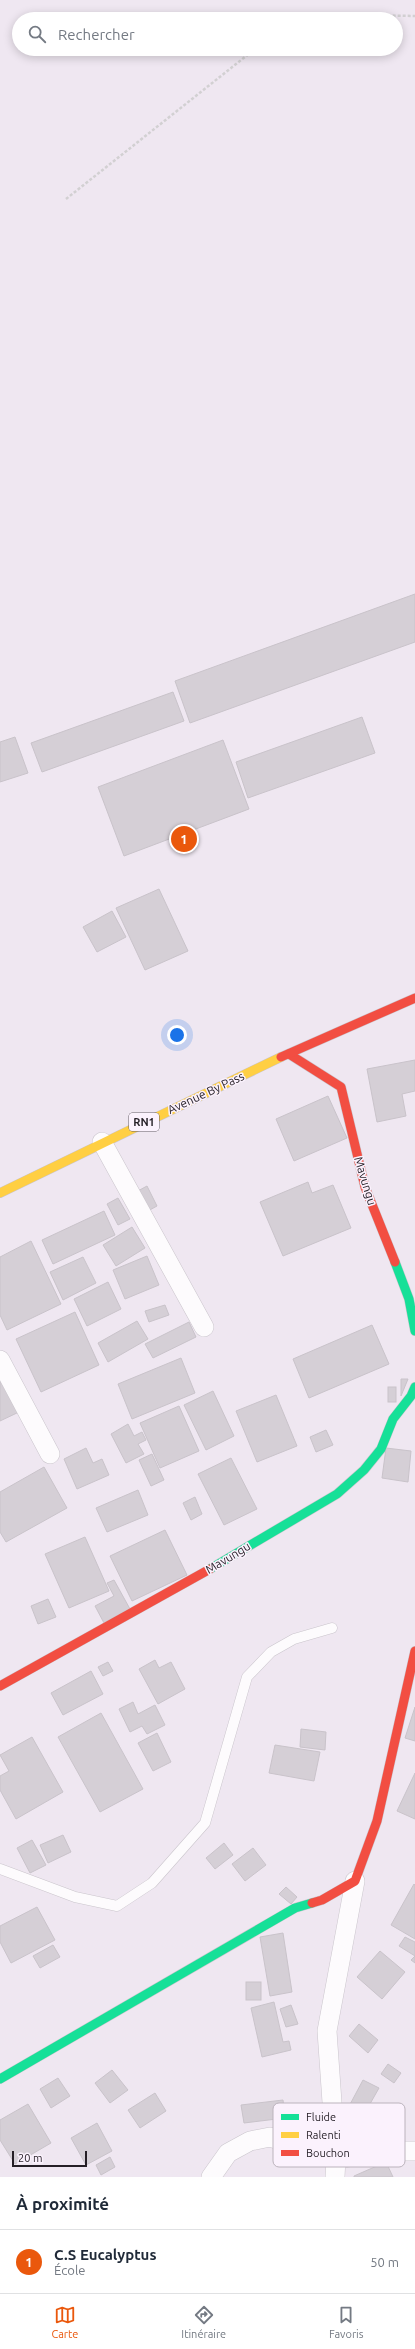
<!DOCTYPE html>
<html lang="fr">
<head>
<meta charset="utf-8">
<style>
	body { margin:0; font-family:Ubuntu,sans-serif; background:#f6f6f7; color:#1f2937 }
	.scale { position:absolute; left:12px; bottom:10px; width:75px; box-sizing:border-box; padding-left:4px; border:2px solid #251f26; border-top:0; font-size:11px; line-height:14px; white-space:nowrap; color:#251f26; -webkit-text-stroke:3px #fbf2fd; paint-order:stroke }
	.you { position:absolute; left:177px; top:1035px; width:14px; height:14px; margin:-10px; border:3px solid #fff; border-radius:50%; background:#1a73e8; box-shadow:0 0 0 6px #1a73e833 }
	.badge { display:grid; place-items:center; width:26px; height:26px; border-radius:50%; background:#ea580c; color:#fff; font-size:13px; font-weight:700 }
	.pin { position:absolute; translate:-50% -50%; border:2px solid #fff; box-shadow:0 1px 4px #0006 }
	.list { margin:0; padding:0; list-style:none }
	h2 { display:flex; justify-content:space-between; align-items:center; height:52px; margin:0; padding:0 16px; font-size:17px }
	h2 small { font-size:13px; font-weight:400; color:#747a83 }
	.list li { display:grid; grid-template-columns:26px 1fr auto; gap:12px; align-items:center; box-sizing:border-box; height:64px; padding:0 16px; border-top:1px solid #e0e1e3 }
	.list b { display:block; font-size:15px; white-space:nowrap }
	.list p { margin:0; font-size:13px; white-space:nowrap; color:#747a83 }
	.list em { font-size:13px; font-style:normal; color:#747a83 }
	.icon { flex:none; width:22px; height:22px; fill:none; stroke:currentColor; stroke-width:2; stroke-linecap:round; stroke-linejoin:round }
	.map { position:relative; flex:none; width:415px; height:2177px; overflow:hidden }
	.search { position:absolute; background:#fff; box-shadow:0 2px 10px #0003; left:12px; right:12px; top:12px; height:44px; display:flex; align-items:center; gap:10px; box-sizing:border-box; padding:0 14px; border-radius:22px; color:#747a83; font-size:15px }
	.sheet { height:116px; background:#fff }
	nav { display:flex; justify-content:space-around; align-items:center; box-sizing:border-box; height:56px; border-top:1px solid #e0e1e3; background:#fff; font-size:11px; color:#747a83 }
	nav a { display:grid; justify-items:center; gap:2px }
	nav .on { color:#ea580c }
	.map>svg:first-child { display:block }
	.building { fill:#d5cfd6; stroke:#c9c3ca }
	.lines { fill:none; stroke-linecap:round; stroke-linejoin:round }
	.lane-casing { stroke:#cac5cc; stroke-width:11 }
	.street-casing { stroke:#cac5cc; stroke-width:20 }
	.fast-casing { stroke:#cac5cc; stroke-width:10 }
	.slow-casing { stroke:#cac5cc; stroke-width:10 }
	.jam-casing { stroke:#cac5cc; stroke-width:10 }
	.path { stroke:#d2d0d2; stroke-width:2.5; stroke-dasharray:3 2; stroke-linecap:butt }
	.lane { stroke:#fdfbfd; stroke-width:10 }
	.street { stroke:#fdfbfd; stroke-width:19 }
	.fast { stroke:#16e098; stroke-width:9 }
	.slow { stroke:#ffcf43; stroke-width:9 }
	.jam { stroke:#f24e42; stroke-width:9 }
	.labels { text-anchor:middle; stroke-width:3; stroke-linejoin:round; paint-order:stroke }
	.shield { fill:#fbf2fd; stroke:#655e66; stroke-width:1 }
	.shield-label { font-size:11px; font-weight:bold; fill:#251f26 }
	.street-label { font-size:12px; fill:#251f26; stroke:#fbf2fd }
	.key { fill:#fbf2fd; stroke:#bbb3bc; stroke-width:1 }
	.key-label { font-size:11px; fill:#251f26 }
</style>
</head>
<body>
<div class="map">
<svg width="415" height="2177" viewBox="0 0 415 2177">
	<rect width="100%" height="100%" fill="#efe7f1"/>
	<g class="building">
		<path d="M415 594V642L190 723 175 681Z"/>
		<path d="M173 692 184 721 42 772 31 743Z"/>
		<path d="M362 717 375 753 248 798 236 762Z"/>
		<path d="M15 737 28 773 0 782V742Z"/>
		<path d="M223 740 249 809 124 856 98 787Z"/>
		<path d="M159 889 188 951 145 970 116 908Z"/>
		<path d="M112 911 126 937 97 952 83 927Z"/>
		<path d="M415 1060V1091L402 1094 406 1116 377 1122 367 1069Z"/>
		<path d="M328 1096 347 1138 294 1161 276 1119Z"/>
		<path d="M308 1182 312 1193 333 1185 351 1228 283 1256 260 1202Z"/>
		<path d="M147 1186 157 1206 146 1212 136 1192Z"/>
		<path d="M118 1198 130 1219 118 1225 107 1204Z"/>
		<path d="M104 1211 115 1235 53 1264 42 1240Z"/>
		<path d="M132 1227 145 1248 116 1266 103 1245Z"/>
		<path d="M31 1241 61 1304 7 1330 0 1315V1257Z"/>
		<path d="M147 1256 159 1285 125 1299 113 1270Z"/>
		<path d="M83 1257 96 1283 63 1300 50 1272Z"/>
		<path d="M108 1282 121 1309 87 1326 74 1299Z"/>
		<path d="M165 1305 169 1315 149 1322 145 1311Z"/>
		<path d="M75 1312 99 1365 41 1392 16 1339Z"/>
		<path d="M137 1321 148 1339 108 1362 98 1343Z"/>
		<path d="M189 1322 196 1337 153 1358 145 1344Z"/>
		<path d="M372 1325 389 1364 309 1398 293 1359Z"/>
		<path d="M181 1358 195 1393 132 1419 118 1384Z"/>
		<path d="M0 1370 19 1412 0 1421Z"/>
		<path d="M401 1379H408L401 1396Z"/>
		<rect x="388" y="1387" width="8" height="15"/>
		<path d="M213 1391 234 1436 206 1450 184 1405Z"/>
		<path d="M276 1395 297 1446 257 1462 236 1411Z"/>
		<path d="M179 1406 199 1451 160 1468 140 1423Z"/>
		<path d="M128 1424 134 1436 142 1432 146 1440 138 1444 144 1454 126 1463 111 1434Z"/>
		<path d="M326 1430 333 1445 316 1452 310 1437Z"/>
		<path d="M86 1448 93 1463 102 1459 109 1475 77 1489 64 1459Z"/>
		<path d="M386 1448 411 1451 408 1482 382 1478Z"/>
		<path d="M152 1454 164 1480 151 1486 139 1460Z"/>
		<path d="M231 1458 257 1509 224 1525 198 1474Z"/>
		<path d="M44 1467 67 1508 6 1542 0 1532V1492Z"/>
		<path d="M138 1490 148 1515 107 1532 96 1508Z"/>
		<path d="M195 1497 202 1514 191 1520 183 1503Z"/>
		<path d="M165 1530 187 1575 132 1601 110 1556Z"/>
		<path d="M85 1537 109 1591 69 1608 45 1554Z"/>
		<path d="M114 1580 130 1609 104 1623 95 1606 114 1596 107 1583Z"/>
		<path d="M48 1599 56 1617 38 1624 31 1606Z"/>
		<path d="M155 1660 159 1668 171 1662 185 1689 158 1704 139 1669Z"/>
		<path d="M108 1662 113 1671 103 1676 98 1667Z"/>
		<path d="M91 1671 103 1694 63 1715 51 1693Z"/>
		<path d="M133 1702 138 1714 155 1705 165 1725 147 1734 142 1726 130 1732 119 1709Z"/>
		<path d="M415 1707V1741L405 1738Z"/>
		<path d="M101 1713 143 1789 100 1812 58 1737Z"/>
		<path d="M301 1729 326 1732 325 1750 300 1747Z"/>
		<path d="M157 1733 171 1762 153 1771 138 1743Z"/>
		<path d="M32 1737 63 1792 16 1819 0 1790V1776L9 1771 0 1755Z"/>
		<path d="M275 1745 320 1752 314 1781 269 1773Z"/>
		<path d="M415 1773V1819L397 1811Z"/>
		<path d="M63 1835 71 1852 48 1863 40 1845Z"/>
		<path d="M32 1840 46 1865 30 1873 17 1848Z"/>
		<path d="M224 1843 233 1855 215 1869 206 1858Z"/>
		<path d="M253 1848 266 1865 245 1881 232 1864Z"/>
		<path d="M414 1884 415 1885V1939L391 1925Z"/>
		<path d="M286 1887 297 1897 291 1904 279 1894Z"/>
		<path d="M37 1907 55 1940 11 1963 0 1942V1926Z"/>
		<path d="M283 1933 292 1992 270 1996 260 1937Z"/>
		<path d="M405 1937 415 1942V1963L411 1960 415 1956 399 1946Z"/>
		<path d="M53 1945 60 1957 40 1968 33 1956Z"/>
		<path d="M380 1951 405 1972 382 1999 357 1977Z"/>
		<rect x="246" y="1982" width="15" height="18"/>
		<path d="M274 2002 283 2042 289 2041 291 2050 262 2057 251 2008Z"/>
		<path d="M291 2005 298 2024 286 2027 280 2009Z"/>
		<path d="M359 2024 378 2040 368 2053 349 2036Z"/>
		<path d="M388 2064 401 2073 394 2083 381 2074Z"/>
		<path d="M112 2070 128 2090 110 2103 95 2083Z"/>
		<path d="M58 2078 70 2096 51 2108 40 2089Z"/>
		<path d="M363 2080 379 2088 362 2118 347 2110Z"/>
		<path d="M155 2093 166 2111 140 2128 128 2110Z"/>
		<path d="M283 2100 285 2118 244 2123 241 2105Z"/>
		<path d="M28 2104 51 2143 15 2164 0 2140V2120Z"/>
		<path d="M97 2123 112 2151 86 2165 71 2138Z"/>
		<path d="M110 2157 115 2167 101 2175 96 2165Z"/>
		<path d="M386 2162 393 2177H354V2176Z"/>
	</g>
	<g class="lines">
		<defs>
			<path id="lane" d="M0 1869 75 1897 117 1906 152 1883 205 1823 247 1677 271 1652 294 1639 332 1628"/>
			<g id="street">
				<path d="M102 1142 204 1327"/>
				<path d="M0 1360 50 1454"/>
				<path d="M211 2177 228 2153 250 2141 270 2137 336 2159 388 2151H415"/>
				<path d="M335 2177 336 2159 327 2031 355 1881"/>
			</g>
			<g id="fast">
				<path d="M395 1262 409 1299 415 1331"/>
				<path d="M210 1569 337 1494 364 1470 381 1449 393 1419 411 1396 415 1387"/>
				<path d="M0 2079 295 1908 312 1903"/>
			</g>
			<path id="slow" d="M0 1193 281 1057"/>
			<g id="jam">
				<path d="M289 1054 341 1087 365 1187 395 1262"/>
				<path d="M281 1057 415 998"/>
				<path d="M0 1686 210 1569"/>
				<path d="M312 1903 322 1900 355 1881 377 1821 415 1651"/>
			</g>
		</defs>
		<use href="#lane" class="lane-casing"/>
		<use href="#street" class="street-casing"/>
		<use href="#fast" class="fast-casing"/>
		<use href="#slow" class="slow-casing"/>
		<use href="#jam" class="jam-casing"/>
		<g class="path">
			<path d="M333 19 358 15 415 16"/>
			<path d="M66 199 255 49"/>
		</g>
		<use href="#lane" class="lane"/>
		<use href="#street" class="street"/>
		<use href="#fast" class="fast"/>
		<use href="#slow" class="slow"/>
		<use href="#jam" class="jam"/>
	</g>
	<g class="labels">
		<rect class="shield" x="129" y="1113" width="30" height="18" rx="3"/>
		<g class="shield-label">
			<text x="144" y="1126">RN1</text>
		</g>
		<g class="street-label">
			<text transform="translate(206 1093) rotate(-25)" y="4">Avenue By Pass</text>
			<text transform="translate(365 1181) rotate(73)" y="4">Mavungu</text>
			<text transform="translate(228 1558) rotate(-31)" y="4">Mavungu</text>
		</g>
	</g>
	<rect x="273" y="2103" width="132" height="64" rx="6" class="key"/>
	<rect x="281" y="2114" width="18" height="6" fill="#16e098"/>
	<rect x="281" y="2132" width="18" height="6" fill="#ffcf43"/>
	<rect x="281" y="2150" width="18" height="6" fill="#f24e42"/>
	<g class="key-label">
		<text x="306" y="2121">Fluide</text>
		<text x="306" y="2139">Ralenti</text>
		<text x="306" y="2157">Bouchon</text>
	</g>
</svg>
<div class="scale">20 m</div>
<div class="you"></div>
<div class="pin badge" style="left:184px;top:839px">1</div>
<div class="search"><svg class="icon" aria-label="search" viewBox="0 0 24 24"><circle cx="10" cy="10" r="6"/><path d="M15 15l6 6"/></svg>Rechercher</div>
</div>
<section class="sheet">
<h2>À proximité<small></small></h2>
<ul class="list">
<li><span class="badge">1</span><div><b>C.S Eucalyptus</b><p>École</p></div><em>50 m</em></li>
</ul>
</section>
<nav>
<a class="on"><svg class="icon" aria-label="map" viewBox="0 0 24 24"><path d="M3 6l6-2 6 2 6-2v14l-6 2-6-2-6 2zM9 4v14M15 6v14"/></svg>Carte</a>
<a><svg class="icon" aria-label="directions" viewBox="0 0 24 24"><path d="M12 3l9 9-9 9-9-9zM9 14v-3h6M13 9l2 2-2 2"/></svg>Itinéraire</a>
<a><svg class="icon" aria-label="saved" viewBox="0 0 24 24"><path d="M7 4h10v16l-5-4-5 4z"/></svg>Favoris</a>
</nav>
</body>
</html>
